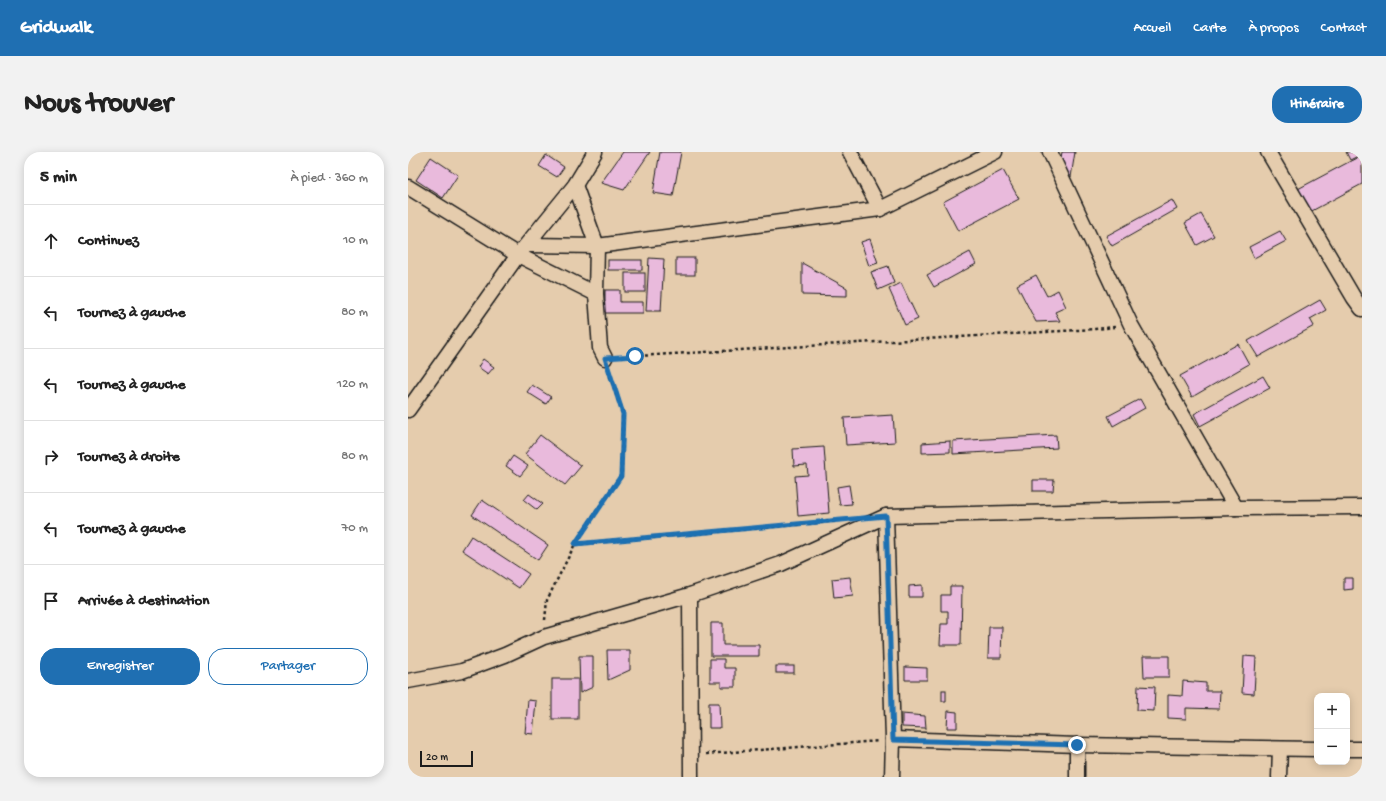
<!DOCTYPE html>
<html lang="fr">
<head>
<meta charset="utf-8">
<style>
	body { margin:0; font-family:"Gochi Hand",sans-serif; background:#f2f2f2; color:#222 }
	.controls { position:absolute; right:12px; bottom:12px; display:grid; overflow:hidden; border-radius:8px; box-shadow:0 2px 10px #0003 }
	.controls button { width:36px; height:36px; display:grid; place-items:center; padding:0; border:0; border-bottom:1px solid #e0e0e0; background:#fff; color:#222; font:20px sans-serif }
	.scale { position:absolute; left:12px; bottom:10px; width:53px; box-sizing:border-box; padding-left:4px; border:2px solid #1c1c1c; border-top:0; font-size:11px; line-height:14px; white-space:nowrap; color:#1c1c1c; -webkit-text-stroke:3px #e5ccad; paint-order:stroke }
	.stop { position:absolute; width:12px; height:12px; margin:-9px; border:3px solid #1f6fb2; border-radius:50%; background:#fff }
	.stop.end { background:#1f6fb2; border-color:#fff; box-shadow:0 1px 4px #0008 }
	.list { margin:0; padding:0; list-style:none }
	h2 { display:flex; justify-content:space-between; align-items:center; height:52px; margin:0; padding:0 16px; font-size:17px }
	h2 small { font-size:13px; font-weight:400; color:#767676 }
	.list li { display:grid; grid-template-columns:26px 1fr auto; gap:12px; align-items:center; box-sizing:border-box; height:72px; padding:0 16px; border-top:1px solid #e0e0e0 }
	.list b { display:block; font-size:15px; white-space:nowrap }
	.list em { font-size:13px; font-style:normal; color:#767676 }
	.actions { display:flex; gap:8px; padding:12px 16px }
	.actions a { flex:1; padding:9px 0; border:1px solid #1f6fb2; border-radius:16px; text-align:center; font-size:14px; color:#1f6fb2 }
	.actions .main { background:#1f6fb2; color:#fff }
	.icon { flex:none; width:22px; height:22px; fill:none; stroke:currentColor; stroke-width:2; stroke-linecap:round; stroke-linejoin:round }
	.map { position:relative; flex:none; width:954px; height:625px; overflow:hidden; border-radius:16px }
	header { display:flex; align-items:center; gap:24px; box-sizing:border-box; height:56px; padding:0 20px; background:#1f6fb2; color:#fff }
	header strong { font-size:19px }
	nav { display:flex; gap:22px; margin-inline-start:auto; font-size:14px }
	.intro { display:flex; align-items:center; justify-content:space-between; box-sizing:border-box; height:96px; padding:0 24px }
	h1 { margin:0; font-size:28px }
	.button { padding:10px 18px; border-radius:16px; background:#1f6fb2; color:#fff; font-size:14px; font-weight:700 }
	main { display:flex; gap:24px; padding:0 24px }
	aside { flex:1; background:#fff; border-radius:16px; box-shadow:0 2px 10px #0003 }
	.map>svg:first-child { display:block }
	.building { fill:#e9badc; stroke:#1c1c1c }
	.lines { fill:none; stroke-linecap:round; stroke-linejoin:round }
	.minor-casing { stroke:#1c1c1c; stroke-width:17 }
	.path { stroke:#1c1c1c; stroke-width:2.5; stroke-dasharray:3 3; stroke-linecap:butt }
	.minor { stroke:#e5ccad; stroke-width:14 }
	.route { stroke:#1f6fb2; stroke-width:5 }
</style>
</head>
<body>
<header>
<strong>Gridwalk</strong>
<nav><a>Accueil</a><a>Carte</a><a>À propos</a><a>Contact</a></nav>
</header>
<div class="intro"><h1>Nous trouver</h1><a class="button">Itinéraire</a></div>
<main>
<aside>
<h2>5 min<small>À pied · 360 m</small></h2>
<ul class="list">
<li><svg class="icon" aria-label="ahead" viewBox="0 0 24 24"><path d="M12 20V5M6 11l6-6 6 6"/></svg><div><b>Continuez</b></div><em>10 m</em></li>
<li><svg class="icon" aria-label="left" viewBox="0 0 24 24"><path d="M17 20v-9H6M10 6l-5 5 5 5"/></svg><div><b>Tournez à gauche</b></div><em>80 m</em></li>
<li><svg class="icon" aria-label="left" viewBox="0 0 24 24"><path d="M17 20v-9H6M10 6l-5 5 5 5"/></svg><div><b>Tournez à gauche</b></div><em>120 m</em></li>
<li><svg class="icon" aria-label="right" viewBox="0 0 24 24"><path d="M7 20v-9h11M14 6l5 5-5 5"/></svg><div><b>Tournez à droite</b></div><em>80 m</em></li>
<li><svg class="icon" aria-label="left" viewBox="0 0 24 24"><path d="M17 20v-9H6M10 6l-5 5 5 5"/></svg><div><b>Tournez à gauche</b></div><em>70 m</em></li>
<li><svg class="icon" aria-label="arrive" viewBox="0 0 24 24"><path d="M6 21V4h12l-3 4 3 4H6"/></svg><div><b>Arrivée à destination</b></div></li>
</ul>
<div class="actions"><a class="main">Enregistrer</a><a>Partager</a></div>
</aside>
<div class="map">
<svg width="954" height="625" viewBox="0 0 954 625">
	<rect width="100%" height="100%" fill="#e5ccad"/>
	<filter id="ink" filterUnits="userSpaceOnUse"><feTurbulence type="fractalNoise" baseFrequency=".025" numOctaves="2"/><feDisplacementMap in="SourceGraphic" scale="8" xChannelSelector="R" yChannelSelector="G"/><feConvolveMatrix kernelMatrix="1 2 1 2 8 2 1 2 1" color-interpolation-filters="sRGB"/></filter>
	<g filter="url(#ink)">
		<g class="building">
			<path d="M215 0H242L216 38 193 31Z"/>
			<path d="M252 0H273L265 44 245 41Z"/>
			<path d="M654 0H667L663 25 652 11Z"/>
			<path d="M938 0H954V2L942 8Z"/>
			<path d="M138 3 156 15 149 25 131 14Z"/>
			<path d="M954 3V32L900 61 888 38Z"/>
			<path d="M23 5 50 23 35 46 8 28Z"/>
			<path d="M595 18 611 47 550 79 535 50Z"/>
			<path d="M764 48 769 57 704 94 698 84Z"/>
			<path d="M793 62 806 84 789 93 777 71Z"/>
			<path d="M872 79 878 89 846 106 841 95Z"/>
			<path d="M462 87 470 111 461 114 453 90Z"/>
			<path d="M562 100 568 112 526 135 519 123Z"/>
			<path d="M241 106 256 107 253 159H238Z"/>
			<rect x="268" y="106" width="19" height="17"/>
			<rect x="200" y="108" width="34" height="10"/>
			<path d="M394 111 439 136V144L394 143Z"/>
			<path d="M480 114 486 131 470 138 463 120Z"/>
			<rect x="217" y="121" width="20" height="19"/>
			<path d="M628 123 639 144 650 138 658 155 647 160 652 169 628 170 609 133Z"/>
			<path d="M493 131 510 167 497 173 481 137Z"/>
			<path d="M197 138H212V150H235V161H195L194 150H197Z"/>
			<path d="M912 148 918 158 902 167 906 174 850 205 840 189Z"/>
			<path d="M830 192 841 212 784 245 772 224Z"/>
			<path d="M75 207 86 215 80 222 70 215Z"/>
			<path d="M855 224 862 236 792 274 786 262Z"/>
			<path d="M124 233 143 245 138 252 119 240Z"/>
			<path d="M732 247 737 256 705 274 700 264Z"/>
			<path d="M485 263 487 290 438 293 436 266Z"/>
			<path d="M132 283 173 314 157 333 117 302Z"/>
			<path d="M648 283 649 296 545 302V289Z"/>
			<path d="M542 289V300L514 301V291Z"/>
			<path d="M416 295 421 361 390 364 387 324 400 323 399 313 386 314 385 297Z"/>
			<path d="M105 304 120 314 112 324 98 314Z"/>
			<path d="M625 328H646L645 339H625Z"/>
			<path d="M441 333 444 352 432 353 429 335Z"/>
			<path d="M121 342 135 352 129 358 116 348Z"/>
			<path d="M74 348 140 393 130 408 64 363Z"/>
			<path d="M63 384 121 422 111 436 54 398Z"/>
			<path d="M442 425 445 444 426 446 424 427Z"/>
			<path d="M936 426H945V437L936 438Z"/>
			<path d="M514 433V445H501V434Z"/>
			<path d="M542 434H554L553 493H532L533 472H540V459H533V443H542Z"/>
			<path d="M303 471H315V493H351V504H303Z"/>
			<path d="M581 475H594L593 506H580Z"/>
			<path d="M199 498H222V518L200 528Z"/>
			<path d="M171 504H185V535L172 541Z"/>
			<path d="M735 504H761V525H736Z"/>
			<path d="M836 504 848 505 846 542 834 541Z"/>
			<path d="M302 507H316V516H327V535H313V530H302Z"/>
			<rect x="368" y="514" width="18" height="7"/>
			<path d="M497 515 519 516V528H497Z"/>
			<rect x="144" y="527" width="26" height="40"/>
			<path d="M775 529 798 531V539H812L811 557 778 556V567L760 566V543L774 544Z"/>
			<path d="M730 534 747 535 746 559 729 558Z"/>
			<rect x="534" y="538" width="4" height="11"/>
			<path d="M120 548 128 549 125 582 117 581Z"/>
			<path d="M301 551H311L312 576H301Z"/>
			<path d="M540 559 549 560V576H539Z"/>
			<path d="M494 562 517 564 518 576 494 575Z"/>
		</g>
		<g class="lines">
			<defs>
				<g id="minor">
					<path d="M442 0 472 57"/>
					<path d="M642 0 723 173 828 356"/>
					<path d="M860 0 946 146 954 157"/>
					<path d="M167 33 189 94 188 142 192 196 197 206"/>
					<path d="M0 35 110 103 188 142"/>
					<path d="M120 93 189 94 472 57 587 0"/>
					<path d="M0 258 110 103 167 33 187 0"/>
					<path d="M478 364 485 587 484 625"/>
					<path d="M282 443 283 625"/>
					<path d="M0 529 54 519 97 503 136 485 282 443 373 412 478 364 828 356 954 355"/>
					<path d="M485 587 669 593 909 597"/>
					<path d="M669 593V625"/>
					<path d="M939 597H954"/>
					<path d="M871 625 872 597"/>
				</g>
			</defs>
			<use href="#minor" class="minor-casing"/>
			<g class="path">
				<path d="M213 205 687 177 707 175"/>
				<path d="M167 392 428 369"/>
				<path d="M137 468 139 448 167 392 213 324 215 262 201 220"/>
				<path d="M298 602 471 589"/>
			</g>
			<use href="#minor" class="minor"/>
		</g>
	</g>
	<g class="lines" filter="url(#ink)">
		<path class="route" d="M227 204 197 206 215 262 213 324 167 392 478 364 485 588 669 593"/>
	</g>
</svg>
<div class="controls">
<button>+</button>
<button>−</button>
</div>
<div class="scale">20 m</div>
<div class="stop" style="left:227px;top:204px"></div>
<div class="stop end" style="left:669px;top:593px"></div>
</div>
</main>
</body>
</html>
